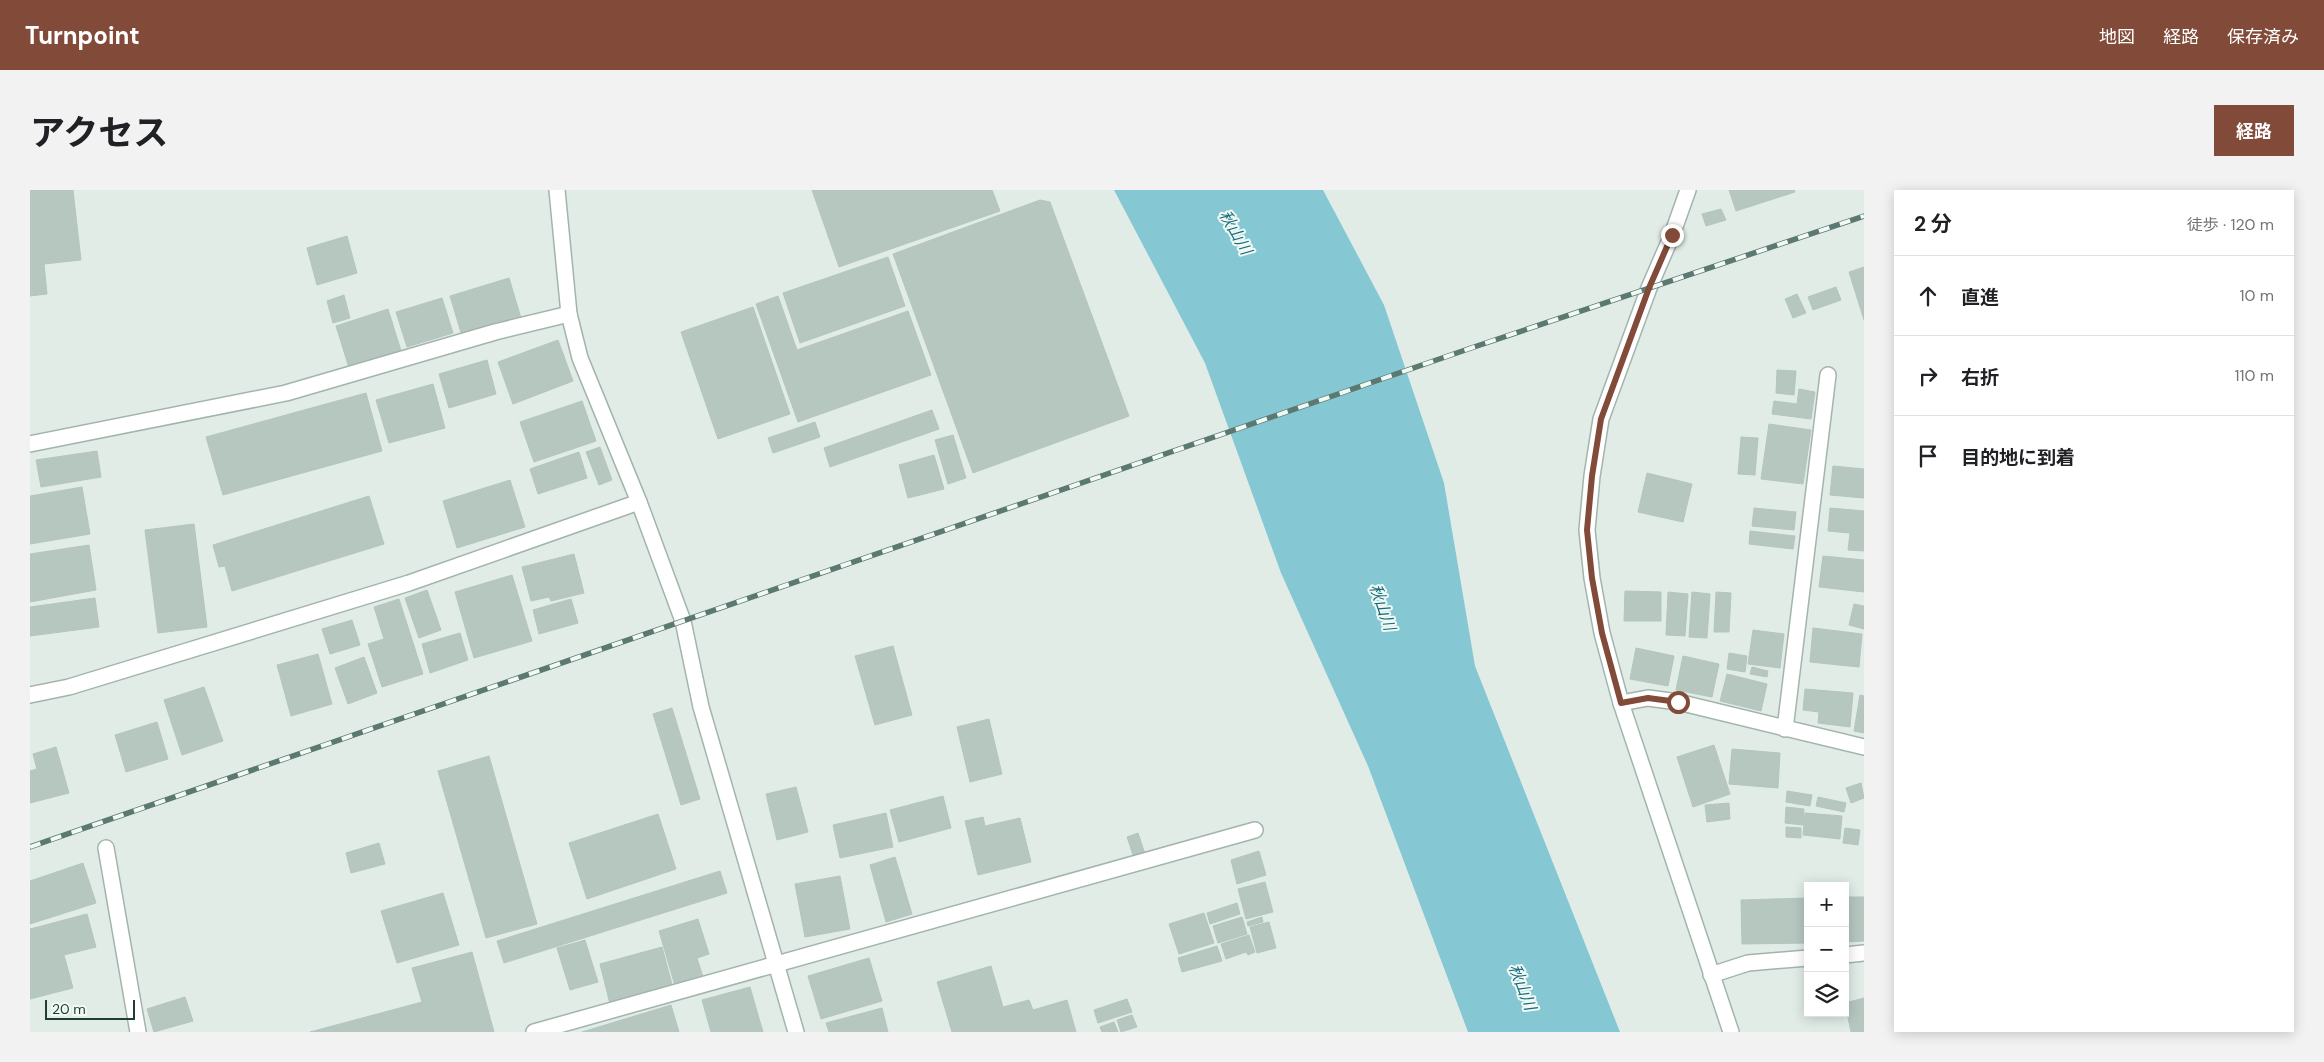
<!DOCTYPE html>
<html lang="ja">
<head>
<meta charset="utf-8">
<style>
	body { margin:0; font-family:"DM Sans","Noto Sans JP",sans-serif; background:#f2f2f2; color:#202124 }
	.controls { position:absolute; right:15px; bottom:15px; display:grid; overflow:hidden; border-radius:0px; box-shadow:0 2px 12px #0003 }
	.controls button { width:45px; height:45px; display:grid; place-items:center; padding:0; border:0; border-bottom:1px solid #e0e0e0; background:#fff; color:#202124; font:25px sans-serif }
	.scale { position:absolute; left:15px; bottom:12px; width:90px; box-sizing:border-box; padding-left:5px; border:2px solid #203e36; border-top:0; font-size:14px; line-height:18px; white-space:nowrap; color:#203e36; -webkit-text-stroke:4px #f1f9f5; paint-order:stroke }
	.stop { position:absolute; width:15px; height:15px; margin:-11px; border:4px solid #824a39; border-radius:50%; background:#fff }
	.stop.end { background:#824a39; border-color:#fff; box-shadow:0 1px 5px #0008 }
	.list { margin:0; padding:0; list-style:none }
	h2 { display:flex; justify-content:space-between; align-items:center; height:65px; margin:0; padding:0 20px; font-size:21px }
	h2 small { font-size:16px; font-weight:400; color:#757577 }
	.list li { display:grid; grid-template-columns:32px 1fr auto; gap:15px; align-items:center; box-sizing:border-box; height:80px; padding:0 20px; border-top:1px solid #e0e0e0 }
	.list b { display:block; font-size:19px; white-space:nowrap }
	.list em { font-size:16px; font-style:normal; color:#757577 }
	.icon { flex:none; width:28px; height:28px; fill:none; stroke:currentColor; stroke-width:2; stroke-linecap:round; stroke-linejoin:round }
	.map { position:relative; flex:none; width:1834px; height:842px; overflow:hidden; border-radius:0px }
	header { display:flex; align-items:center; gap:30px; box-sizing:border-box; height:70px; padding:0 25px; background:#824a39; color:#fff }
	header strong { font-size:24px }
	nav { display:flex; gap:28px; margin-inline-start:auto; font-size:18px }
	.intro { display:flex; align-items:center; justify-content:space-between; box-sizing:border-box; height:120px; padding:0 30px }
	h1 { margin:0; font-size:35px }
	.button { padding:12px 22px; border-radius:0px; background:#824a39; color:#fff; font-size:18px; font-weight:700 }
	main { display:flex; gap:30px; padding:0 30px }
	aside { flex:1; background:#fff; border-radius:0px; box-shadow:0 2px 12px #0003 }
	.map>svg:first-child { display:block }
	.water { fill:#86c7d4 }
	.building { fill:#b6c7c0; stroke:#b3c6be }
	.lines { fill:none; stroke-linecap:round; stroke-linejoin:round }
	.minor-casing { stroke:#a3b4ae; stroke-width:18 }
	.tertiary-casing { stroke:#a3b4ae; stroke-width:18 }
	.minor { stroke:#fff; stroke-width:15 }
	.tertiary { stroke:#fff; stroke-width:15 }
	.rail-casing { stroke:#5b7971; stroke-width:5.5 }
	.rail { stroke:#f1f9f5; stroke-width:4; stroke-dasharray:11; stroke-linecap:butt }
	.route { stroke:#824a39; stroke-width:6 }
	.labels { text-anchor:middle; stroke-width:4; stroke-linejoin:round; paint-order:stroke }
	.water-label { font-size:16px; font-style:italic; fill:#176b7d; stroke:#f1f9f5 }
</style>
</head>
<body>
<header>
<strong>Turnpoint</strong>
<nav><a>地図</a><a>経路</a><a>保存済み</a></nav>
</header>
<div class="intro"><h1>アクセス</h1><a class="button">経路</a></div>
<main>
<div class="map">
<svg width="1834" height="842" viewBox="0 0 1834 842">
	<rect width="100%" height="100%" fill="#e1ece7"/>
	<path class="water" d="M1084 0H1293L1354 115 1414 293 1445 476 1590 842H1438L1338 576 1251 383 1175 173Z"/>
	<g class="building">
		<path d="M0 0H43L51 70 14 74 17 104 0 106Z"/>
		<path d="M782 0H962L970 21 809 77Z"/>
		<path d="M1699 0H1764L1765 2 1706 21Z"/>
		<path d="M1010 10 1020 12 1099 226 943 283 863 64Z"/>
		<path d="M1691 19 1696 30 1676 36 1672 24Z"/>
		<path d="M317 46 327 83 287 95 277 58Z"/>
		<path d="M858 67 875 116 770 153 753 103Z"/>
		<path d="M1834 77V130L1819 82Z"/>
		<path d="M479 88 491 128 432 146 420 106Z"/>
		<path d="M1806 97 1811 110 1783 120 1778 107Z"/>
		<path d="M1767 104 1776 123 1763 128 1755 109Z"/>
		<path d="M314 105 320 128 303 133 297 111Z"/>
		<path d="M748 106 767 160 878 121 901 185 768 232 726 114Z"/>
		<path d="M412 108 423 143 377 157 366 122Z"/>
		<path d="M723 117 760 224 688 249 651 142Z"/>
		<path d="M358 119 372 164 320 181 306 136Z"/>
		<path d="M528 150 543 191 483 214 468 172Z"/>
		<path d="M457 170 466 204 419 218 409 184Z"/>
		<path d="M1747 180 1766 181 1764 205 1746 203Z"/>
		<path d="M403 194 415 238 359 253 346 210Z"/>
		<path d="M1769 199 1785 202 1781 229 1742 224 1744 211 1767 214Z"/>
		<path d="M336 203 352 261 193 305 176 247Z"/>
		<path d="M552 211 566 251 504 272 490 232Z"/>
		<path d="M902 220 909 239 800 277 794 258Z"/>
		<path d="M785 232 790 247 743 263 738 248Z"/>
		<path d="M1739 234 1781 240 1773 294 1731 289Z"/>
		<path d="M923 245 936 288 918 294 905 250Z"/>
		<path d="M1711 247 1728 248 1725 285 1708 284Z"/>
		<path d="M570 257 582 290 569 295 556 262Z"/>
		<path d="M67 261 71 287 11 297 6 270Z"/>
		<path d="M549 262 557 288 508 304 500 279Z"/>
		<path d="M904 265 914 299 878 308 869 275Z"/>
		<path d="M1803 276 1834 279V308L1800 305Z"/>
		<path d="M1617 283 1662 294 1653 332 1608 322Z"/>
		<path d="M480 290 495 337 427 358 413 311Z"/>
		<path d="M52 297 60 344 0 354V306Z"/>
		<path d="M339 306 354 354 202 401 195 376 189 377 183 355Z"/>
		<path d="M1724 318 1766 322 1764 340 1722 336Z"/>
		<path d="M1800 318 1834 321V361L1818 360 1820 343 1798 341Z"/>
		<path d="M164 334 177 437 128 443 115 340Z"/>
		<path d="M1720 341 1765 346 1763 359 1719 354Z"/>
		<path d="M59 355 66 400 0 412V364Z"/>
		<path d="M544 364 554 403 521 411 519 407 501 411 492 377Z"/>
		<path d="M1793 366 1834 370V402L1789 397Z"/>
		<path d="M482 385 502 451 444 468 425 402Z"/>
		<path d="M397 400 411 440 389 448 375 408Z"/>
		<path d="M1595 401 1631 402V431H1594Z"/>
		<path d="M1638 402 1658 404 1655 446 1636 445Z"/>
		<path d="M1662 402 1680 404 1677 448 1659 447Z"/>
		<path d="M1686 402 1701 403 1699 442H1684Z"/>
		<path d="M65 408 69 437 0 446V417Z"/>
		<path d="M369 409 393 484 352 497 338 454 354 449 344 417Z"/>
		<path d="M541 409 548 433 509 444 503 420Z"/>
		<path d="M1824 414 1834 416V439L1819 435Z"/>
		<path d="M322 430 330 455 300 464 292 439Z"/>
		<path d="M1783 438 1832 444 1829 477 1780 472Z"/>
		<path d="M1723 440 1754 444 1750 478 1718 474Z"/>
		<path d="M430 443 438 470 400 483 392 454Z"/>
		<path d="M863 456 882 525 845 535 825 466Z"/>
		<path d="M1606 458 1644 466 1638 496 1600 489Z"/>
		<path d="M1699 463 1717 466 1715 482 1697 479Z"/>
		<path d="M288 464 302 514 261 526 247 475Z"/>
		<path d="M1653 466 1689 474 1682 507 1646 500Z"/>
		<path d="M334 467 347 503 318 514 305 478Z"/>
		<path d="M1722 477 1738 481 1737 487 1720 484Z"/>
		<path d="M1697 484 1737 494 1731 521 1690 511Z"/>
		<path d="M174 497 193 551 152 565 134 510Z"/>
		<path d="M1775 499 1823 503 1820 537 1788 533 1789 522 1773 520Z"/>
		<path d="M1830 505 1834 506V543L1824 541Z"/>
		<path d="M642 518 670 609 651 615 623 524Z"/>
		<path d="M959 529 972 584 940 592 927 537Z"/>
		<path d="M127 532 138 569 96 582 85 545Z"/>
		<path d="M1684 555 1700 604 1663 617 1647 567Z"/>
		<path d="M26 557 39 603 0 613V581L7 579 3 564Z"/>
		<path d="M1702 559 1750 563 1748 598 1699 594Z"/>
		<path d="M459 566 507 734 456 748 408 581Z"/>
		<path d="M1831 593 1834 608 1821 613 1816 598Z"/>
		<path d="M766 597 778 642 747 650 736 604Z"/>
		<path d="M1757 601 1782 605 1780 616 1756 612Z"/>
		<path d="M913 606 921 638 869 652 860 620Z"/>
		<path d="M1788 607 1816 613 1814 622 1786 616Z"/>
		<path d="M1699 613 1700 629 1677 632 1675 615Z"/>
		<path d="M1756 617 1774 619 1773 635 1755 633Z"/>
		<path d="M856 623 863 657 810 668 803 635Z"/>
		<path d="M1775 623 1812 626 1810 649 1773 645Z"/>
		<path d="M628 624 646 679 557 709 539 653Z"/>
		<path d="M953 627 955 636 990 628 1001 672 948 685 935 631Z"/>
		<path d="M1756 637 1771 638V648L1756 647Z"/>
		<path d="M1815 638 1830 640 1828 655 1813 653Z"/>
		<path d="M1108 643 1115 664 1104 668 1097 647Z"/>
		<path d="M349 653 355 674 321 683 316 663Z"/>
		<path d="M1229 661 1236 685 1207 694 1201 670Z"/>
		<path d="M865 667 882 724 856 732 840 675Z"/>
		<path d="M53 673 66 713 0 734V691Z"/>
		<path d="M690 681 697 703 474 773 467 751Z"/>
		<path d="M810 686 820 739 775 747 765 694Z"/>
		<path d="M1235 692 1243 722 1216 729 1208 699Z"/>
		<path d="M413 703 429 755 367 773 351 721Z"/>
		<path d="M1815 707H1834V751L1815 752Z"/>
		<path d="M1778 708V753L1712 754 1711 710Z"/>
		<path d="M1207 713 1210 724 1180 734 1177 723Z"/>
		<path d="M1174 723 1184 753 1149 764 1139 734Z"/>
		<path d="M57 724 66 757 34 765 43 798 0 809V739Z"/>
		<path d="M1212 727 1217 744 1188 753 1183 736Z"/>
		<path d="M1232 727 1233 732 1218 736 1217 732Z"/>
		<path d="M668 729 679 764 667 768 674 790 646 799 629 741Z"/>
		<path d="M1239 732 1246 758 1227 763 1220 737Z"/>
		<path d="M1219 745 1225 762 1218 765 1216 762 1196 769 1191 754Z"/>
		<path d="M555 750 568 792 540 800 527 758Z"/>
		<path d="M1187 756 1192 771 1152 782 1148 768Z"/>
		<path d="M632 757 643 798 580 814 570 774Z"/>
		<path d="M442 762 464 842H280L392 812 382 778Z"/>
		<path d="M839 768 852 811 791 829 778 786Z"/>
		<path d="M961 776 973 817 999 810 1003 820 1037 810 1046 842H922L907 792Z"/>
		<path d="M720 797 733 842H681L672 810Z"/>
		<path d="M155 807 163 831 124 842 117 819Z"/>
		<path d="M1834 808V842H1821L1815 813Z"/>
		<path d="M1097 809 1102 822 1068 833 1064 820Z"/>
		<path d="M641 815 649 842H552Z"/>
		<path d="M852 818 858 842H799L796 833Z"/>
		<path d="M1102 825 1107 837 1091 842 1087 830Z"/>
		<path d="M1084 832 1088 842H1072L1070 837Z"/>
	</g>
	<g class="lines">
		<defs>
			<g id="minor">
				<path d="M1658 0 1642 45 1619 98 1571 229 1562 286 1557 340 1562 388 1572 443 1591 513 1701 842"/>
				<path d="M0 254 256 203 465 142 539 124"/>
				<path d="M0 505 39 497 379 393 609 312"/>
				<path d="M1591 513 1618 508 1648 512 1834 557"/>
				<path d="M1755 539 1798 185"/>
				<path d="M76 658 108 842"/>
				<path d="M1815 765 1834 763"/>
				<path d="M1681 785 1718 773 1778 768"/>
				<path d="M504 842 1225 640"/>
			</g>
			<path id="tertiary" d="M527 0 539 124 550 168 609 312 653 431 671 517 766 842"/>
		</defs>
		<use href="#minor" class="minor-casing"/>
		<use href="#tertiary" class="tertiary-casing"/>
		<use href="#minor" class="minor"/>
		<use href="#tertiary" class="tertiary"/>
		<defs>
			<path id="rail" d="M0 657 1444 157 1834 26"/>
		</defs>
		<use href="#rail" class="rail-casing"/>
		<use href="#rail" class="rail"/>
	</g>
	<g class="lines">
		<path class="route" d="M1642 45 1619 98 1571 229 1562 286 1557 340 1562 388 1572 443 1591 513 1618 508 1648 512"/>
	</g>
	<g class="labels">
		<g class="water-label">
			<text transform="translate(1206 42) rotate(60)" y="6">秋山川</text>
			<text transform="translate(1353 417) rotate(71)" y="6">秋山川</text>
			<text transform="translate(1493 797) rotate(69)" y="6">秋山川</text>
		</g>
	</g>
</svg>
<div class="controls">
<button>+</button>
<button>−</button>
<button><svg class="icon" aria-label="layers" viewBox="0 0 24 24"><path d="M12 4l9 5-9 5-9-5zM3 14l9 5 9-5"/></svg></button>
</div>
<div class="scale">20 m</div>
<div class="stop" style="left:1648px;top:512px"></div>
<div class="stop end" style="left:1642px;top:45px"></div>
</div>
<aside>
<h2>2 分<small>徒歩 · 120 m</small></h2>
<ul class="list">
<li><svg class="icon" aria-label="ahead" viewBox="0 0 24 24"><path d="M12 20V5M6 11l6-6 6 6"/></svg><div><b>直進</b></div><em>10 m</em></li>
<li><svg class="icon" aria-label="right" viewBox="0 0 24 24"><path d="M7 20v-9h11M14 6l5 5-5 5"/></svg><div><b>右折</b></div><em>110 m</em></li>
<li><svg class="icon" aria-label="arrive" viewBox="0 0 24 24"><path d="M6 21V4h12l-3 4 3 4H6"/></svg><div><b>目的地に到着</b></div></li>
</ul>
</aside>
</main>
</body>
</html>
